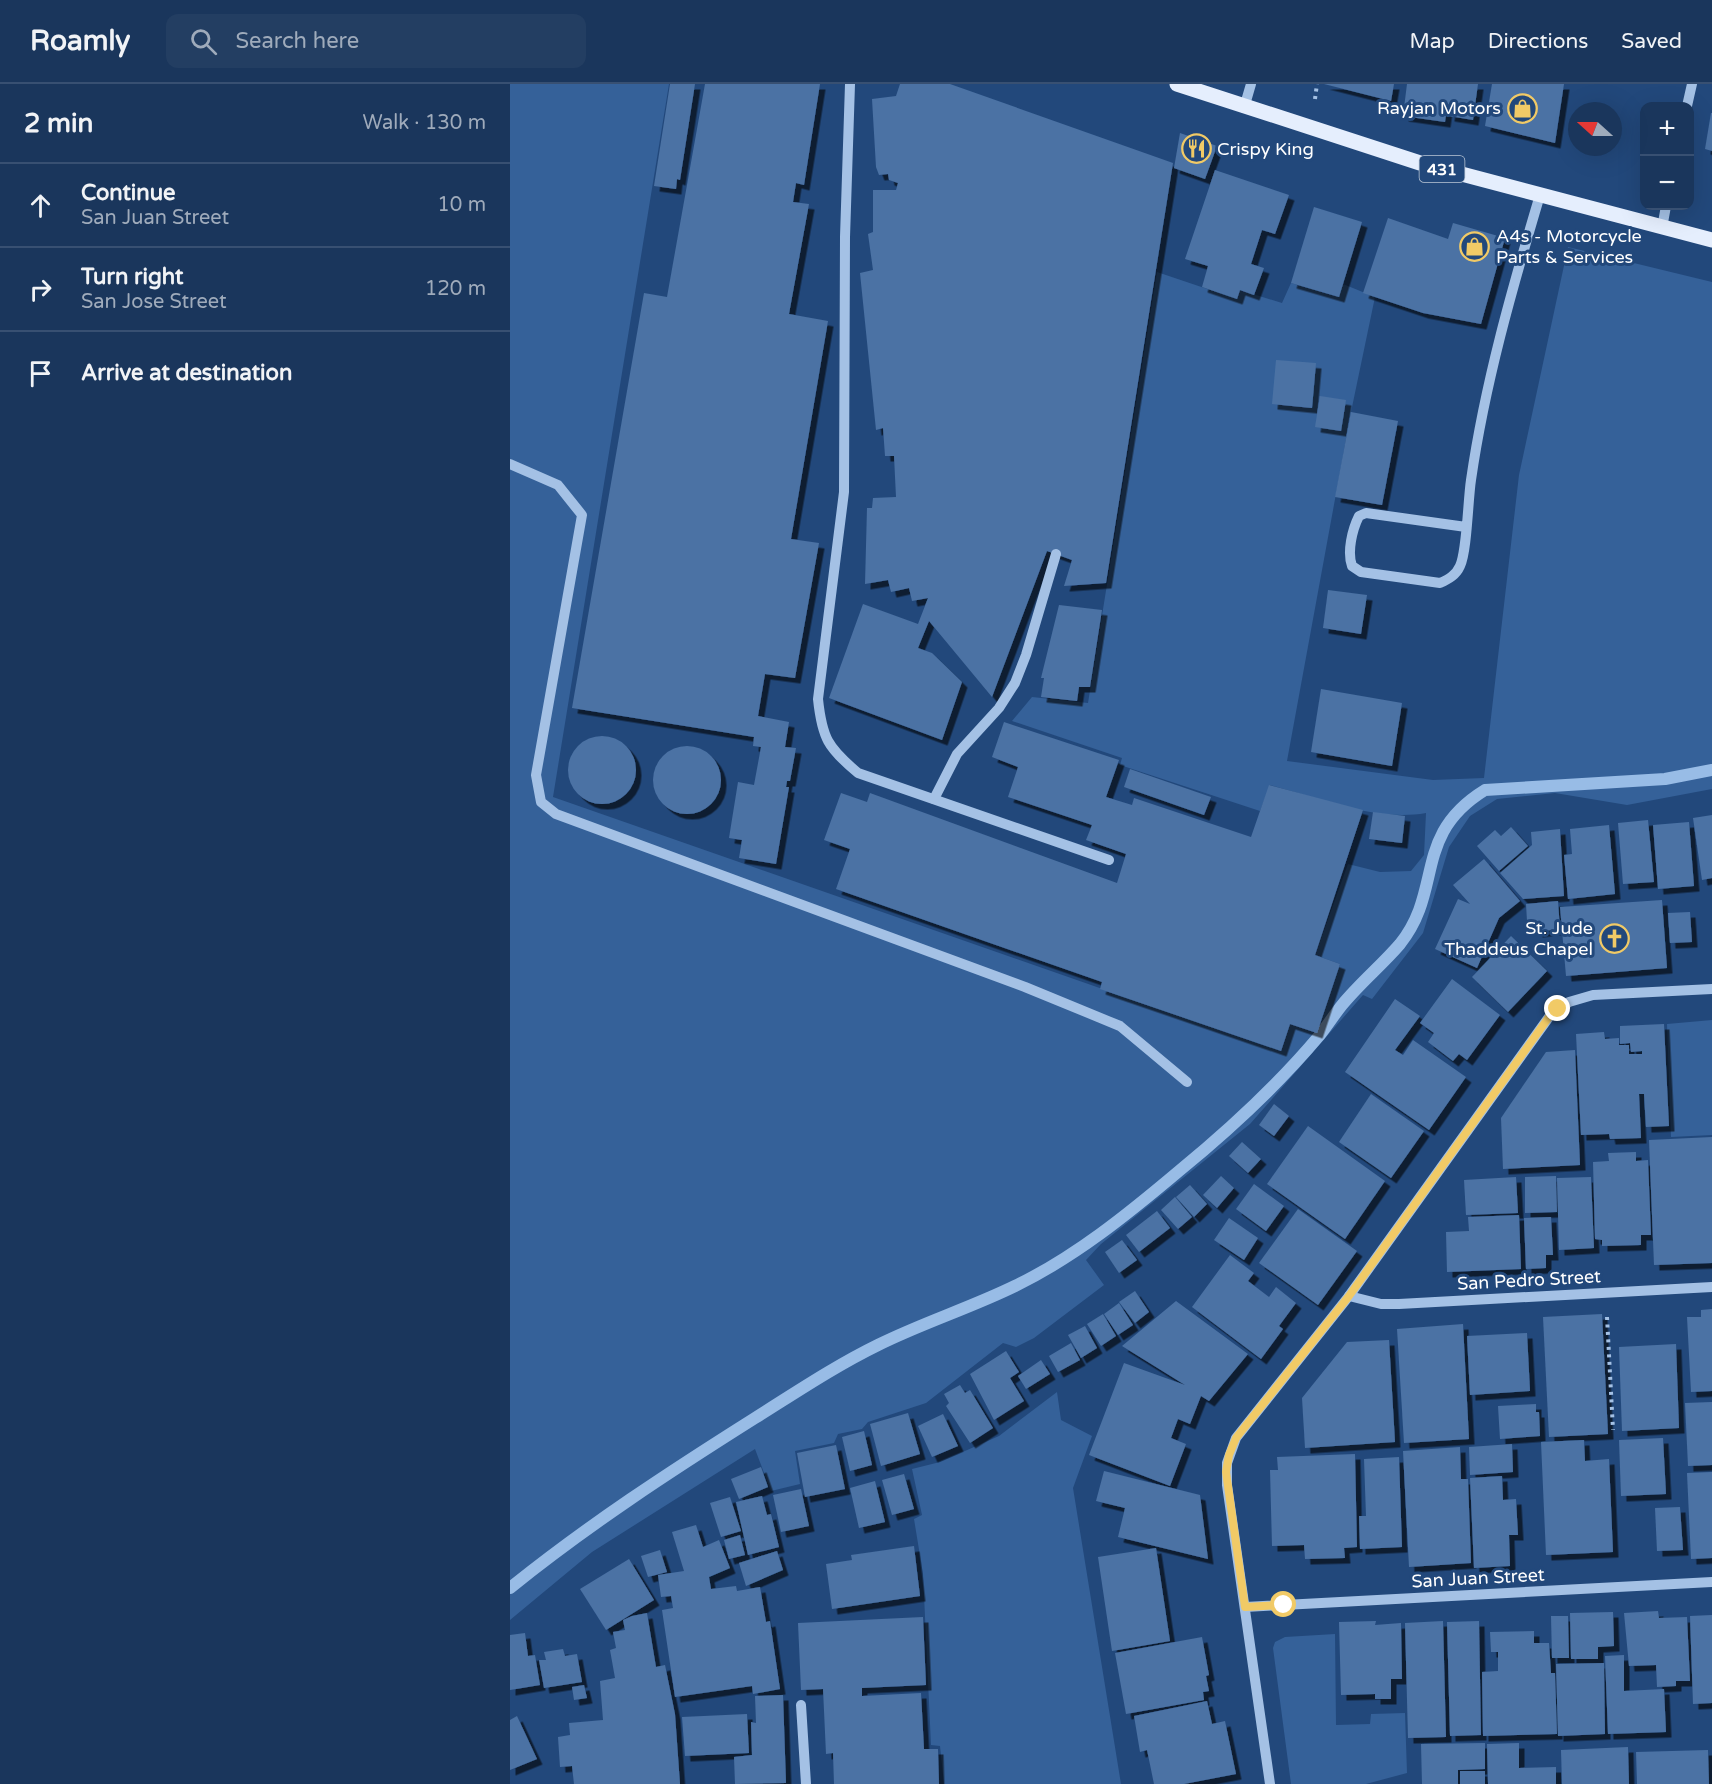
<!DOCTYPE html>
<html lang="en">
<head>
<meta charset="utf-8">
<style>
	body { margin:0; font-family:"Varela Round",sans-serif; background:#233e62; color:#f1f3f6 }
	.controls { position:absolute; right:18px; top:18px; display:grid; overflow:hidden; border-radius:12px; box-shadow:0 6px 24px #0002 }
	.controls button { width:54px; height:54px; display:grid; place-items:center; padding:0; border:0; border-bottom:2px solid #385072; background:#1a365c; color:#f1f3f6; font:30px sans-serif }
	.compass { position:absolute; left:1058px; top:18px; width:54px; height:54px; border-radius:50%; background:#1a365c; box-shadow:0 6px 24px #0002; rotate:291deg }
	.stop { position:absolute; width:18px; height:18px; margin:-14px; border:4px solid #f1ca66; border-radius:50%; background:#fff }
	.stop.end { background:#f1ca66; border-color:#fff; box-shadow:0 2px 6px #0008 }
	.list { margin:0; padding:0; list-style:none }
	h2 { display:flex; justify-content:space-between; align-items:center; height:78px; margin:0; padding:0 24px; font-size:26px }
	h2 small { font-size:20px; font-weight:400; color:#9fabbb }
	.list li { display:grid; grid-template-columns:39px 1fr auto; gap:18px; align-items:center; box-sizing:border-box; height:84px; padding:0 24px; border-top:2px solid #385072 }
	.list b { display:block; font-size:22px; white-space:nowrap }
	.list p { margin:0; font-size:20px; white-space:nowrap; color:#9fabbb }
	.list em { font-size:20px; font-style:normal; color:#9fabbb }
	.icon { flex:none; width:33px; height:33px; fill:none; stroke:currentColor; stroke-width:2; stroke-linecap:round; stroke-linejoin:round }
	.map { position:relative; flex:none; width:1202px; height:1700px; overflow:hidden }
	header { display:flex; align-items:center; gap:36px; box-sizing:border-box; height:84px; padding:0 30px; background:#1a365c; border-bottom:2px solid #385072 }
	header strong { font-size:28px }
	nav { display:flex; gap:33px; margin-inline-start:auto; font-size:21px }
	.search { width:420px; height:54px; background:#233e62; display:flex; align-items:center; gap:15px; box-sizing:border-box; padding:0 21px; border-radius:12px; color:#9fabbb; font-size:22px }
	main { display:flex }
	aside { flex:1; background:#1a365c }
	.map>svg:first-child { display:block }
	.green { fill:#356199 }
	.lines { fill:none; stroke-linecap:round; stroke-linejoin:round }
	.stream { stroke:#98bce6; stroke-width:12 }
	.building { fill:#4b72a4; filter:url(#shadow) }
	.path { stroke:#a4c1e5; stroke-width:4; stroke-dasharray:3 4.5; stroke-linecap:butt }
	.minor { stroke:#a4c1e5; stroke-width:10 }
	.major { stroke:#e5eefd; stroke-width:15 }
	.route { stroke:#f1ca66; stroke-width:8 }
	.labels { text-anchor:middle; stroke-width:6; stroke-linejoin:round; paint-order:stroke }
	.shield { fill:#22487b; stroke:#bdc8d7; stroke-width:1.5 }
	.shield-label { font-size:16px; font-weight:bold; fill:#fff }
	.poi-label { font-size:18px; fill:#fff; stroke:#22487b; text-anchor:end }
	.street-label { font-size:18px; fill:#fff; stroke:#22487b }
</style>
</head>
<body>
<header>
<strong>Roamly</strong>
<div class="search"><svg class="icon" aria-label="search" viewBox="0 0 24 24"><circle cx="10" cy="10" r="6"/><path d="M15 15l6 6"/></svg>Search here</div>
<nav><a>Map</a><a>Directions</a><a>Saved</a></nav>
</header>
<main>
<aside>
<h2>2 min<small>Walk · 130 m</small></h2>
<ul class="list">
<li><svg class="icon" aria-label="ahead" viewBox="0 0 24 24"><path d="M12 20V5M6 11l6-6 6 6"/></svg><div><b>Continue</b><p>San Juan Street</p></div><em>10 m</em></li>
<li><svg class="icon" aria-label="right" viewBox="0 0 24 24"><path d="M7 20v-9h11M14 6l5 5-5 5"/></svg><div><b>Turn right</b><p>San Jose Street</p></div><em>120 m</em></li>
<li><svg class="icon" aria-label="arrive" viewBox="0 0 24 24"><path d="M6 21V4h12l-3 4 3 4H6"/></svg><div><b>Arrive at destination</b></div></li>
</ul>
</aside>
<div class="map">
<svg width="1202" height="1700" viewBox="0 0 1202 1700">
	<defs>
		<filter id="shadow"><feDropShadow dx="5.5" dy="5.5" stdDeviation="0" flood-color="#0009"/></filter>
	</defs>
	<rect width="100%" height="100%" fill="#22487b"/>
	<g class="green">
		<path d="M0 0H159L43 713 770 967 780 940 807 949 830 880 805 871 838 780 870 788 901 787 914 771 916 729C865 738 809 714 760 701L750 727 610 681 612 674 502 637 522 613 578 619 647 188 727 215 730 206 772 219 781 199 829 213 833 200 865 213 841 328 777 677 923 696 974 694 1009 391 1058 163 1202 198V705L1117 721 1045 709 987 715 960 732 939 763 913 849 862 915 853 911 740 1040 591 1160 576 1176 594 1201 524 1254 506 1263 493 1259 416 1319 358 1338 352 1345 328 1350 324 1359 285 1367 290 1400 261 1407 245 1365 82 1468 0 1536Z"/>
		<path d="M1202 936V1051L1161 1053 1157 940Z"/>
		<path d="M547 1308 551 1336 582 1352 563 1404 611 1700H434L430 1662 421 1661 413 1490 404 1435 412 1431 402 1385 430 1378 489 1352Z"/>
		<path d="M825 1550 826 1641 860 1640 861 1630 895 1629 897 1689 856 1700H781L763 1564 765 1558 775 1553Z"/>
	</g>
	<g class="lines">
		<path class="stream" d="M0 1504C78 1441 161 1387 245 1334 285 1309 325 1282 368 1261 412 1239 460 1224 505 1202 565 1173 618 1130 669 1087 719 1046 767 1002 809 952 817 942 824 931 832 921 850 899 872 881 890 860 934 805 902 751 975 706L1155 695 1202 686"/>
	</g>
	<g class="building">
		<path d="M160 0H185L170 96 167 95 166 105 144 102Z"/>
		<path d="M195 0H310L294 101 286 99 283 118 299 120 279 230 318 237 281 455 309 459 285 594 255 590 248 632 279 638 275 663 286 664 280 697H277L276 703H279L266 780 229 774 232 756 219 754 228 698 244 701 251 663 243 662 244 653 62 624 134 209 157 213Z"/>
		<path d="M390 0H440L663 79 596 499 554 502 562 476 537 467 482 613 419 537 408 564 422 569 452 598 432 656 319 614 353 520 408 540 418 514 402 517 399 504 381 508 378 496 355 500 357 424H362L363 414 386 413 384 372H375L373 344 366 346 350 189 363 186 358 150 363 148V106H386L388 99 379 96 378 90 369 91 366 83 362 15 386 12Z"/>
		<path d="M814 0H884L881 17Z"/>
		<path d="M897 0H968L963 36 939 32 940 25 937 24 935 38 893 32Z"/>
		<path d="M982 0H1054L1045 59 975 42Z"/>
		<path d="M1201 29H1202V67L1195 65Z"/>
		<path d="M670 49 707 62 695 95 664 84Z"/>
		<path d="M705 86 779 111 765 150 752 146 741 180 754 184 744 211 730 206 727 215 692 203 698 182 675 175Z"/>
		<path d="M804 123 852 138 829 213 781 199Z"/>
		<path d="M878 134 938 155 943 139 995 154 971 240 913 229 853 209Z"/>
		<path d="M766 276 806 279 802 324 762 320Z"/>
		<path d="M810 312 836 316 831 347 805 343Z"/>
		<path d="M841 328 888 337 872 421 825 413Z"/>
		<path d="M818 506 857 511 851 550 813 544Z"/>
		<path d="M549 521 592 526 580 603H569L567 617 531 613 534 594H531Z"/>
		<path d="M811 605 892 619 882 682 801 668Z"/>
		<path d="M494 638 609 676 596 713 622 721 624 714 741 753 759 701 853 726 805 871 830 880 807 949 780 940 771 967 590 905 592 898 326 805 340 765 314 756 331 709 357 718 360 709 607 799 616 770 576 756 582 741 498 713 508 683 482 673Z"/>
		<circle cx="92" cy="686" r="34"/>
		<circle cx="177" cy="696" r="34"/>
		<path d="M620 685 701 713 694 731 614 703Z"/>
		<path d="M863 728 895 732 892 759 859 755Z"/>
		<path d="M1202 731V794L1192 796 1183 734Z"/>
		<path d="M1138 736 1144 798 1113 800 1108 739Z"/>
		<path d="M1179 738 1184 802 1148 805 1143 741Z"/>
		<path d="M1099 741 1105 810 1058 815 1054 771 1062 770 1060 745Z"/>
		<path d="M1001 743 1018 762 989 787 967 762 985 746 991 752Z"/>
		<path d="M1050 745 1054 812 1013 815 990 789 1022 761 1021 748Z"/>
		<path d="M974 775 1010 817 989 834 967 884 925 865 948 815 960 820 943 801Z"/>
		<path d="M1152 816 1157 884 1056 892 1050 823Z"/>
		<path d="M1048 817 1050 845 1027 848 1026 836 1017 837 1016 820Z"/>
		<path d="M1180 828 1182 858 1160 859 1158 829Z"/>
		<path d="M1001 852 1037 887 998 928 962 893Z"/>
		<path d="M942 895 990 931 957 976 949 970 943 977 918 958 924 949 910 939Z"/>
		<path d="M885 915 910 932 885 966 893 971 903 956 956 993 919 1046 835 988Z"/>
		<path d="M1154 940 1159 1042 1136 1043 1134 1010H1129L1131 1054 1100 1055 1099 1050 1071 1051 1066 950 1094 948 1095 955 1109 954V961H1119V970H1132V967L1121 968 1120 959 1110 960V942Z"/>
		<path d="M1065 966 1070 1081 993 1085 991 1034 1036 968Z"/>
		<path d="M861 1010 914 1047 881 1094 829 1058Z"/>
		<path d="M764 1020 779 1032 764 1052 749 1041Z"/>
		<path d="M798 1042 875 1097 835 1155 757 1100Z"/>
		<path d="M1202 1053V1179L1144 1181 1139 1056Z"/>
		<path d="M732 1058 751 1075 738 1089 719 1072Z"/>
		<path d="M1126 1068V1077L1138 1076 1141 1151H1131V1161L1092 1162V1156L1085 1155 1083 1078 1099 1077 1098 1069Z"/>
		<path d="M711 1092 724 1104 707 1124 693 1111Z"/>
		<path d="M1046 1092 1047 1128 1015 1129V1093Z"/>
		<path d="M1006 1093 1008 1129 956 1131 954 1096Z"/>
		<path d="M1081 1093 1084 1164 1049 1166 1047 1094Z"/>
		<path d="M744 1100 774 1122 756 1147 726 1125Z"/>
		<path d="M680 1101 697 1120 684 1133 666 1113Z"/>
		<path d="M665 1113 682 1133 668 1145 651 1126Z"/>
		<path d="M788 1125 847 1167 808 1221 749 1179Z"/>
		<path d="M647 1127 660 1144 629 1168 616 1151Z"/>
		<path d="M1009 1131 1011 1185 937 1188 936 1148 959 1147 958 1133Z"/>
		<path d="M1041 1133 1043 1171H1036V1184L1016 1185 1014 1134Z"/>
		<path d="M719 1134 748 1154 734 1176 704 1156Z"/>
		<path d="M612 1156 627 1176 609 1189 595 1168Z"/>
		<path d="M720 1171 744 1189 738 1197 759 1213 766 1203 786 1219 769 1242 773 1245 751 1275 682 1223Z"/>
		<path d="M625 1207 639 1228 625 1239 609 1218Z"/>
		<path d="M666 1217 738 1270 699 1317 691 1312 680 1340 668 1335 661 1354 676 1360 660 1402 579 1371 614 1279 675 1301 612 1262Z"/>
		<path d="M609 1219 623 1241 608 1251 594 1230Z"/>
		<path d="M1202 1225V1307L1181 1308 1177 1233H1191V1226Z"/>
		<path d="M593 1230 606 1252 591 1262 577 1240Z"/>
		<path d="M1092 1230 1098 1350 1039 1353 1033 1233Z"/>
		<path d="M953 1240 959 1355 894 1359 887 1245Z"/>
		<path d="M575 1242 587 1264 571 1274 558 1251Z"/>
		<path d="M1017 1249 1020 1307 960 1311 957 1252Z"/>
		<path d="M879 1256 885 1358 795 1364 792 1314 837 1258Z"/>
		<path d="M561 1259 570 1276 548 1288 539 1272Z"/>
		<path d="M1166 1260 1169 1344 1112 1347 1109 1263Z"/>
		<path d="M496 1267 509 1288 500 1294 514 1317 484 1336 460 1290Z"/>
		<path d="M531 1276 540 1290 516 1305 508 1292Z"/>
		<path d="M450 1301 455 1309 460 1306 483 1344 460 1359 436 1322 439 1319 434 1310Z"/>
		<path d="M1202 1318V1381L1178 1382 1175 1319Z"/>
		<path d="M1026 1320V1328H1029L1030 1352 990 1355 988 1322Z"/>
		<path d="M398 1329 410 1370 371 1382 360 1340Z"/>
		<path d="M433 1330 448 1362 422 1373 408 1342Z"/>
		<path d="M354 1347 362 1381 340 1387 332 1353Z"/>
		<path d="M1153 1354 1156 1410 1111 1412 1109 1356Z"/>
		<path d="M1074 1356 1075 1377 1099 1375 1103 1468 1036 1471 1031 1358Z"/>
		<path d="M1002 1360 1003 1388 960 1391 959 1363Z"/>
		<path d="M326 1361 335 1405 295 1413 287 1369Z"/>
		<path d="M950 1363 951 1395H958L961 1479 899 1483 893 1367Z"/>
		<path d="M845 1370 847 1463 834 1464 835 1474 795 1475 794 1461 762 1462 760 1386H768L767 1373Z"/>
		<path d="M889 1373 892 1463 850 1465 849 1432H856L854 1375Z"/>
		<path d="M251 1383 258 1403 229 1415 221 1395Z"/>
		<path d="M594 1387 690 1411 698 1475 608 1453 615 1424 586 1417Z"/>
		<path d="M1202 1388V1474L1181 1475 1177 1389Z"/>
		<path d="M394 1390 404 1425 382 1431 372 1396Z"/>
		<path d="M992 1392 993 1416 1006 1415 1008 1451H999L1000 1482 964 1484 960 1394Z"/>
		<path d="M365 1397 375 1438 349 1444 340 1404Z"/>
		<path d="M291 1405 299 1442 271 1448 263 1411Z"/>
		<path d="M252 1412 257 1431 261 1430 269 1463 238 1471 226 1418Z"/>
		<path d="M220 1413 231 1447 211 1453 200 1419Z"/>
		<path d="M1170 1423 1173 1466 1147 1467 1145 1424Z"/>
		<path d="M186 1441 193 1463 209 1456 220 1484 199 1493 201 1505 226 1502 227 1507 250 1503 256 1538 260 1537 270 1605 243 1610 242 1602 165 1613 152 1526 163 1524 161 1512 151 1513 148 1491 174 1487 162 1448Z"/>
		<path d="M230 1451 235 1471 219 1475 214 1456Z"/>
		<path d="M404 1462 410 1512 322 1525 316 1480 342 1476 341 1471Z"/>
		<path d="M646 1464 660 1557 602 1567 588 1473Z"/>
		<path d="M150 1466 157 1488 138 1493 131 1472Z"/>
		<path d="M267 1467 273 1486 236 1502 229 1479Z"/>
		<path d="M119 1475 144 1516 96 1546 70 1505Z"/>
		<path d="M1148 1527 1149 1534 1177 1533 1180 1597H1166V1602L1147 1603 1146 1581 1119 1582 1114 1529Z"/>
		<path d="M1103 1528 1104 1562 1088 1563V1575H1061L1060 1529Z"/>
		<path d="M137 1529 146 1583 155 1581 165 1630 170 1700H64L62 1682 50 1683 48 1653 60 1651 59 1639 93 1636 90 1597 105 1594 100 1566 106 1564 103 1548 115 1546 113 1536 122 1532Z"/>
		<path d="M1202 1531V1619L1183 1620 1180 1532Z"/>
		<path d="M1041 1532H1058L1059 1574H1042Z"/>
		<path d="M413 1533 416 1601 352 1604V1612L411 1609 414 1665H428L429 1700H324L323 1669 316 1670 313 1605 291 1606 288 1539Z"/>
		<path d="M866 1537 865 1541 891 1539 892 1595H881V1615H865V1610L831 1611 829 1538Z"/>
		<path d="M933 1537 936 1653 898 1654 895 1539Z"/>
		<path d="M969 1537 971 1651 940 1652 937 1538Z"/>
		<path d="M1024 1547V1559H1039L1041 1589H1045L1047 1650 973 1652 972 1588 988 1587V1568H981L980 1548Z"/>
		<path d="M15 1549 18 1572 25 1571 30 1601 0 1606V1551Z"/>
		<path d="M692 1553 699 1591 696 1592 699 1607 693 1608 694 1616 616 1630 605 1569Z"/>
		<path d="M53 1565 55 1572 67 1570 72 1598 34 1604 29 1576H36L34 1568Z"/>
		<path d="M1114 1571V1607L1154 1605 1156 1648 1098 1650 1095 1572Z"/>
		<path d="M1094 1579 1095 1650 1048 1652 1046 1580Z"/>
		<path d="M74 1601 77 1614 64 1616 62 1603Z"/>
		<path d="M273 1611 276 1699 225 1700 224 1673 242 1671 241 1638 246 1639 245 1612Z"/>
		<path d="M697 1617 702 1640 715 1637 726 1690 674 1700H644L637 1666 630 1668 624 1632Z"/>
		<path d="M237 1630 239 1669 175 1672 172 1633Z"/>
		<path d="M7 1632 27 1675 0 1686V1636Z"/>
		<path d="M975 1659V1685L948 1686V1700H912L911 1660Z"/>
		<path d="M1009 1659V1684L1046 1683V1700H978L977 1660Z"/>
		<path d="M1118 1663 1119 1700H1052L1051 1666Z"/>
		<path d="M1198 1666 1199 1700H1127L1126 1668Z"/>
		<rect x="950" y="1687" width="25" height="13"/>
	</g>
	<g class="lines">
		<g class="path">
			<path d="M805 15 807 0"/>
			<path d="M1097 1233 1103 1346"/>
		</g>
		<g class="minor">
			<path d="M340 0 335 153 334 408 308 615C312 654 318 664 348 689L599 776"/>
			<path d="M1177 22 1182 0"/>
			<path d="M734 24 741 0"/>
			<path d="M1152 144 1156 122"/>
			<path d="M0 380 48 401 72 431 26 691 31 718 46 730 515 903 610 942 677 998"/>
			<path d="M956 443 856 429 849 432C842 446 837 468 842 482L851 488 930 499C939 495 946 491 950 482 957 468 958 415 961 396 975 299 1002 205 1030 111"/>
			<path d="M424 715 447 670 489 624 505 599 516 571 546 470"/>
			<path d="M839 1212 871 1220H889L1202 1203"/>
			<path d="M735 1523 1202 1498"/>
			<path d="M291 1621 296 1700"/>
			<path d="M760 1700 717 1401V1379L726 1354 839 1212 1039 933 1059 918 1083 911 1202 905"/>
		</g>
		<path class="major" d="M667 0 910 79 1202 156"/>
	</g>
	<g class="lines">
		<path class="route" d="M774 1521 735 1523 716 1388 719 1371 726 1354 839 1212 1039 933 1048 925"/>
	</g>
	<defs>
		<symbol id="shop-ring" viewBox="-11 -11 22 22"><circle r="9.5" fill="#22487b" stroke="#f1ca66" stroke-width="1.5"/><path d="M-5-2.5h2.3a2.7 3.5 0 0 1 5.4 0H5L5.5 6h-11ZM-1.5-2.5h3a1.5 2.3 0 0 0-3 0Z" fill="#f1ca66"/></symbol>
		<symbol id="restaurant-ring" viewBox="-11 -11 22 22"><circle r="9.5" fill="#22487b" stroke="#f1ca66" stroke-width="1.5"/><path d="M-5-6h1v4h1v-4h1v4h1v-4h1v5L-1.5 .5V6h-2V.5L-5-1ZM5-6V6H3V1.5H1.5Q1.5-4 5-6Z" fill="#f1ca66"/></symbol>
		<symbol id="church-ring" viewBox="-11 -11 22 22"><circle r="9.5" fill="#22487b" stroke="#f1ca66" stroke-width="1.5"/><path d="M-1.2-6h2.4v3.5h3.3v2.4h-3.3V6h-2.4V-.1h-3.3v-2.4h3.3Z" fill="#f1ca66"/></symbol>
	</defs>
	<g fill-rule="evenodd">
		<use href="#shop-ring" x="996" y="8" width="33" height="33"/>
		<use href="#restaurant-ring" x="670" y="48" width="33" height="33"/>
		<use href="#shop-ring" x="948" y="146" width="33" height="33"/>
		<use href="#church-ring" x="1088" y="838" width="33" height="33"/>
	</g>
	<g class="labels">
		<rect class="shield" x="909.5" y="72" width="45" height="26" rx="4.5"/>
		<g class="shield-label">
			<text x="932" y="91">431</text>
		</g>
		<g class="poi-label">
			<text x="991" y="30">Rayjan Motors</text>
			<text x="707" y="71" text-anchor="start">Crispy King</text>
			<text x="986" y="158" text-anchor="start">A4s - Motorcycle<tspan x="986" dy="21">Parts &amp; Services</tspan></text>
			<text x="1083" y="850">St. Jude<tspan x="1083" dy="21">Thaddeus Chapel</tspan></text>
		</g>
		<g class="street-label">
			<text transform="translate(1019 1196) rotate(-3)" y="6">San Pedro Street</text>
			<text transform="translate(968 1494) rotate(-3)" y="6">San Juan Street</text>
		</g>
	</g>
</svg>
<div class="controls">
<button>+</button>
<button>−</button>
</div>
<svg class="compass" viewBox="-18 -18 36 36"><path d="M0-13l5 13h-10z" fill="#e53935"/><path d="M0 13l5-13h-10z" fill="#9fabbb"/></svg>
<div class="stop" style="left:774px;top:1521px"></div>
<div class="stop end" style="left:1048px;top:925px"></div>
</div>
</main>
</body>
</html>
